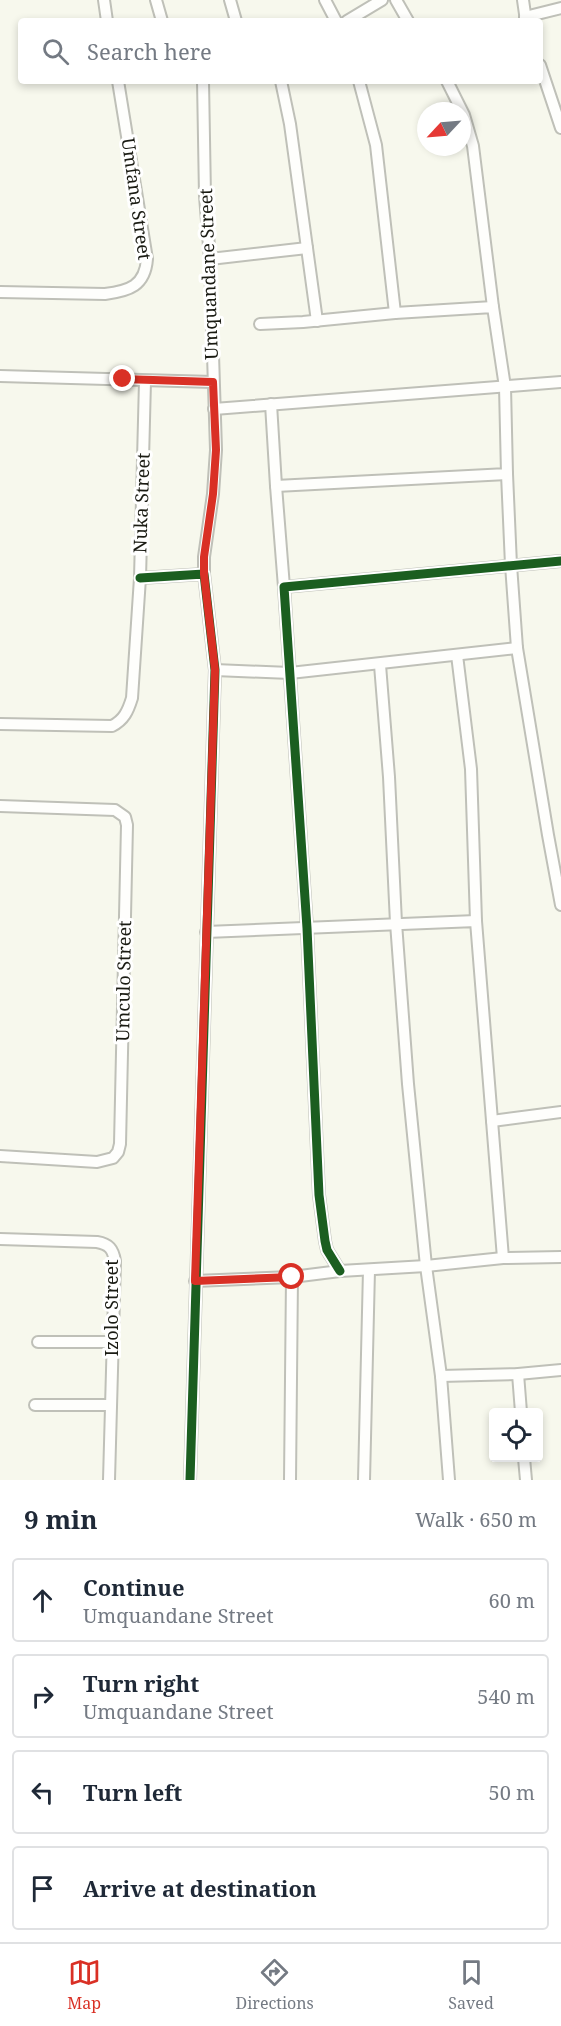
<!DOCTYPE html>
<html lang="en">
<head>
<meta charset="utf-8">
<style>
	body { margin:0; font-family:"Noto Serif",serif; background:#f2f2f3; color:#1f2937 }
	.controls { position:absolute; right:18px; bottom:18px; display:grid; overflow:hidden; border-radius:6px; box-shadow:0 3px 9px #0003 }
	.controls button { width:54px; height:54px; display:grid; place-items:center; padding:0; border:0; border-bottom:2px solid #e0e1e3; background:#fff; color:#1f2937; font:30px sans-serif }
	.compass { position:absolute; left:417px; top:102px; width:54px; height:54px; border-radius:50%; background:#fff; box-shadow:0 3px 9px #0003; rotate:244deg }
	.stop { position:absolute; width:18px; height:18px; margin:-14px; border:4px solid #d93025; border-radius:50%; background:#fff }
	.stop.end { background:#d93025; border-color:#fff; box-shadow:0 2px 6px #0008 }
	.list { margin:0; padding:0; list-style:none }
	h2 { display:flex; justify-content:space-between; align-items:center; height:78px; margin:0; padding:0 24px; font-size:26px }
	h2 small { font-size:20px; font-weight:400; color:#747a83 }
	.list li { display:grid; grid-template-columns:39px 1fr auto; gap:18px; align-items:center; box-sizing:border-box; height:84px; margin:0 12px 12px; padding:0 12px; border:2px solid #e0e1e3; border-radius:6px }
	.list b { display:block; font-size:22px; white-space:nowrap }
	.list p { margin:0; font-size:20px; white-space:nowrap; color:#747a83 }
	.list em { font-size:20px; font-style:normal; color:#747a83 }
	.icon { flex:none; width:33px; height:33px; fill:none; stroke:currentColor; stroke-width:2; stroke-linecap:round; stroke-linejoin:round }
	.map { position:relative; flex:none; width:561px; height:1480px; overflow:hidden }
	.search { position:absolute; background:#fff; box-shadow:0 3px 9px #0003; left:18px; right:18px; top:18px; height:66px; display:flex; align-items:center; gap:15px; box-sizing:border-box; padding:0 21px; border-radius:6px; color:#747a83; font-size:22px }
	.sheet { height:462px; background:#fff }
	nav { display:flex; justify-content:space-around; align-items:center; box-sizing:border-box; height:84px; border-top:2px solid #e0e1e3; background:#fff; font-size:16px; color:#747a83 }
	nav a { display:grid; justify-items:center; gap:3px }
	nav .on { color:#d93025 }
	.map>svg:first-child { display:block }
	.lines { fill:none; stroke-linecap:round; stroke-linejoin:round }
	.minor-casing { stroke:#bfc0b8; stroke-width:14 }
	.minor { stroke:#fefefc; stroke-width:10 }
	.cycleway-casing { stroke:#fff; stroke-width:13 }
	.cycleway { stroke:#1b5e20; stroke-width:9 }
	.route { stroke:#d93025; stroke-width:8 }
	.labels { text-anchor:middle; stroke-width:6; stroke-linejoin:round; paint-order:stroke }
	.street-label { font-size:18px; fill:#1a1b13; stroke:#fff }
</style>
</head>
<body>
<div class="map">
<svg width="561" height="1480" viewBox="0 0 561 1480">
	<rect width="100%" height="100%" fill="#f7f8ed"/>
	<g class="lines">
		<defs>
			<g id="minor">
				<path d="M104 0 107 21"/>
				<path d="M156 0 162 21"/>
				<path d="M230 0 236 21"/>
				<path d="M325 0 336 21"/>
				<path d="M396 0 408 21"/>
				<path d="M523 0 526 21"/>
				<path d="M525 17 561 8"/>
				<path d="M347 21 382 0"/>
				<path d="M540 65 561 128"/>
				<path d="M203 81 205 196 210 259 216 450 213 494 204 557V574"/>
				<path d="M281 81 290 124 317 321"/>
				<path d="M359 81 376 145 395 313"/>
				<path d="M447 81 464 115 473 146 493 307"/>
				<path d="M210 259 307 248"/>
				<path d="M0 292 105 294C129 291 145 286 147 259L118 81"/>
				<path d="M260 324 303 322 395 313 493 307 505 387 507 474 276 486 271 404"/>
				<path d="M0 376 213 382"/>
				<path d="M214 409 561 382"/>
				<path d="M507 474 511 565 517 648 548 835 561 905"/>
				<path d="M276 486 284 587"/>
				<path d="M140 578 204 574 215 670 190 1480"/>
				<path d="M457 655 471 769 476 921"/>
				<path d="M380 665 389 777 396 923 408 1084 426 1266 441 1376 518 1374 561 1370"/>
				<path d="M215 670 290 673 517 648"/>
				<path d="M0 724 112 726C124 720 128 711 132 698L140 578 145 381"/>
				<path d="M0 806 115 810 125 817 127 825 120 1144 118 1152 113 1158 97 1162 0 1156"/>
				<path d="M206 932 476 921 503 1258"/>
				<path d="M492 1121 561 1112"/>
				<path d="M0 1239 97 1242C109 1244 113 1249 115 1261L109 1480"/>
				<path d="M340 1271 327 1250 325 1241 319 1195 307 928 284 587 561 561"/>
				<path d="M195 1281 292 1277 340 1271 426 1266 503 1258 561 1257"/>
				<path d="M38 1342H112"/>
				<path d="M518 1374 521 1412"/>
				<path d="M441 1376 449 1480"/>
				<path d="M35 1405H111"/>
				<path d="M524 1458 526 1480"/>
				<path d="M290 1480 292 1277"/>
				<path d="M364 1480 369 1270"/>
			</g>
		</defs>
		<use href="#minor" class="minor-casing"/>
		<use href="#minor" class="minor"/>
		<defs>
			<g id="cycleway">
				<path d="M140 578 204 574 215 670 190 1480"/>
				<path d="M340 1271 327 1250 325 1241 319 1195 307 928 284 587 561 561"/>
			</g>
		</defs>
		<use href="#cycleway" class="cycleway-casing"/>
		<use href="#cycleway" class="cycleway"/>
	</g>
	<g class="lines">
		<path class="route" d="M123 379 213 382 216 450 213 494 204 557V574L215 670 195 1281 292 1277"/>
	</g>
	<g class="labels">
		<g class="street-label">
			<text transform="translate(136 199) rotate(82)" y="6">Umfana Street</text>
			<text transform="translate(209 274) rotate(-92)" y="6">Umquandane Street</text>
			<text transform="translate(142 503) rotate(-88)" y="6">Nuka Street</text>
			<text transform="translate(124 981) rotate(-89)" y="6">Umculo Street</text>
			<text transform="translate(112 1308) rotate(-90)" y="6">Izolo Street</text>
		</g>
	</g>
</svg>
<div class="controls">
<button><svg class="icon" aria-label="locate" viewBox="0 0 24 24"><circle cx="12" cy="12" r="6"/><path d="M12 2v4M12 18v4M2 12h4M18 12h4"/></svg></button>
</div>
<svg class="compass" viewBox="-18 -18 36 36"><path d="M0-13l5 13h-10z" fill="#e53935"/><path d="M0 13l5-13h-10z" fill="#747a83"/></svg>
<div class="stop" style="left:292px;top:1277px"></div>
<div class="stop end" style="left:123px;top:379px"></div>
<div class="search"><svg class="icon" aria-label="search" viewBox="0 0 24 24"><circle cx="10" cy="10" r="6"/><path d="M15 15l6 6"/></svg>Search here</div>
</div>
<section class="sheet">
<h2>9 min<small>Walk · 650 m</small></h2>
<ul class="list">
<li><svg class="icon" aria-label="ahead" viewBox="0 0 24 24"><path d="M12 20V5M6 11l6-6 6 6"/></svg><div><b>Continue</b><p>Umquandane Street</p></div><em>60 m</em></li>
<li><svg class="icon" aria-label="right" viewBox="0 0 24 24"><path d="M7 20v-9h11M14 6l5 5-5 5"/></svg><div><b>Turn right</b><p>Umquandane Street</p></div><em>540 m</em></li>
<li><svg class="icon" aria-label="left" viewBox="0 0 24 24"><path d="M17 20v-9H6M10 6l-5 5 5 5"/></svg><div><b>Turn left</b></div><em>50 m</em></li>
<li><svg class="icon" aria-label="arrive" viewBox="0 0 24 24"><path d="M6 21V4h12l-3 4 3 4H6"/></svg><div><b>Arrive at destination</b></div></li>
</ul>
</section>
<nav>
<a class="on"><svg class="icon" aria-label="map" viewBox="0 0 24 24"><path d="M3 6l6-2 6 2 6-2v14l-6 2-6-2-6 2zM9 4v14M15 6v14"/></svg>Map</a>
<a><svg class="icon" aria-label="directions" viewBox="0 0 24 24"><path d="M12 3l9 9-9 9-9-9zM9 14v-3h6M13 9l2 2-2 2"/></svg>Directions</a>
<a><svg class="icon" aria-label="saved" viewBox="0 0 24 24"><path d="M7 4h10v16l-5-4-5 4z"/></svg>Saved</a>
</nav>
</body>
</html>
